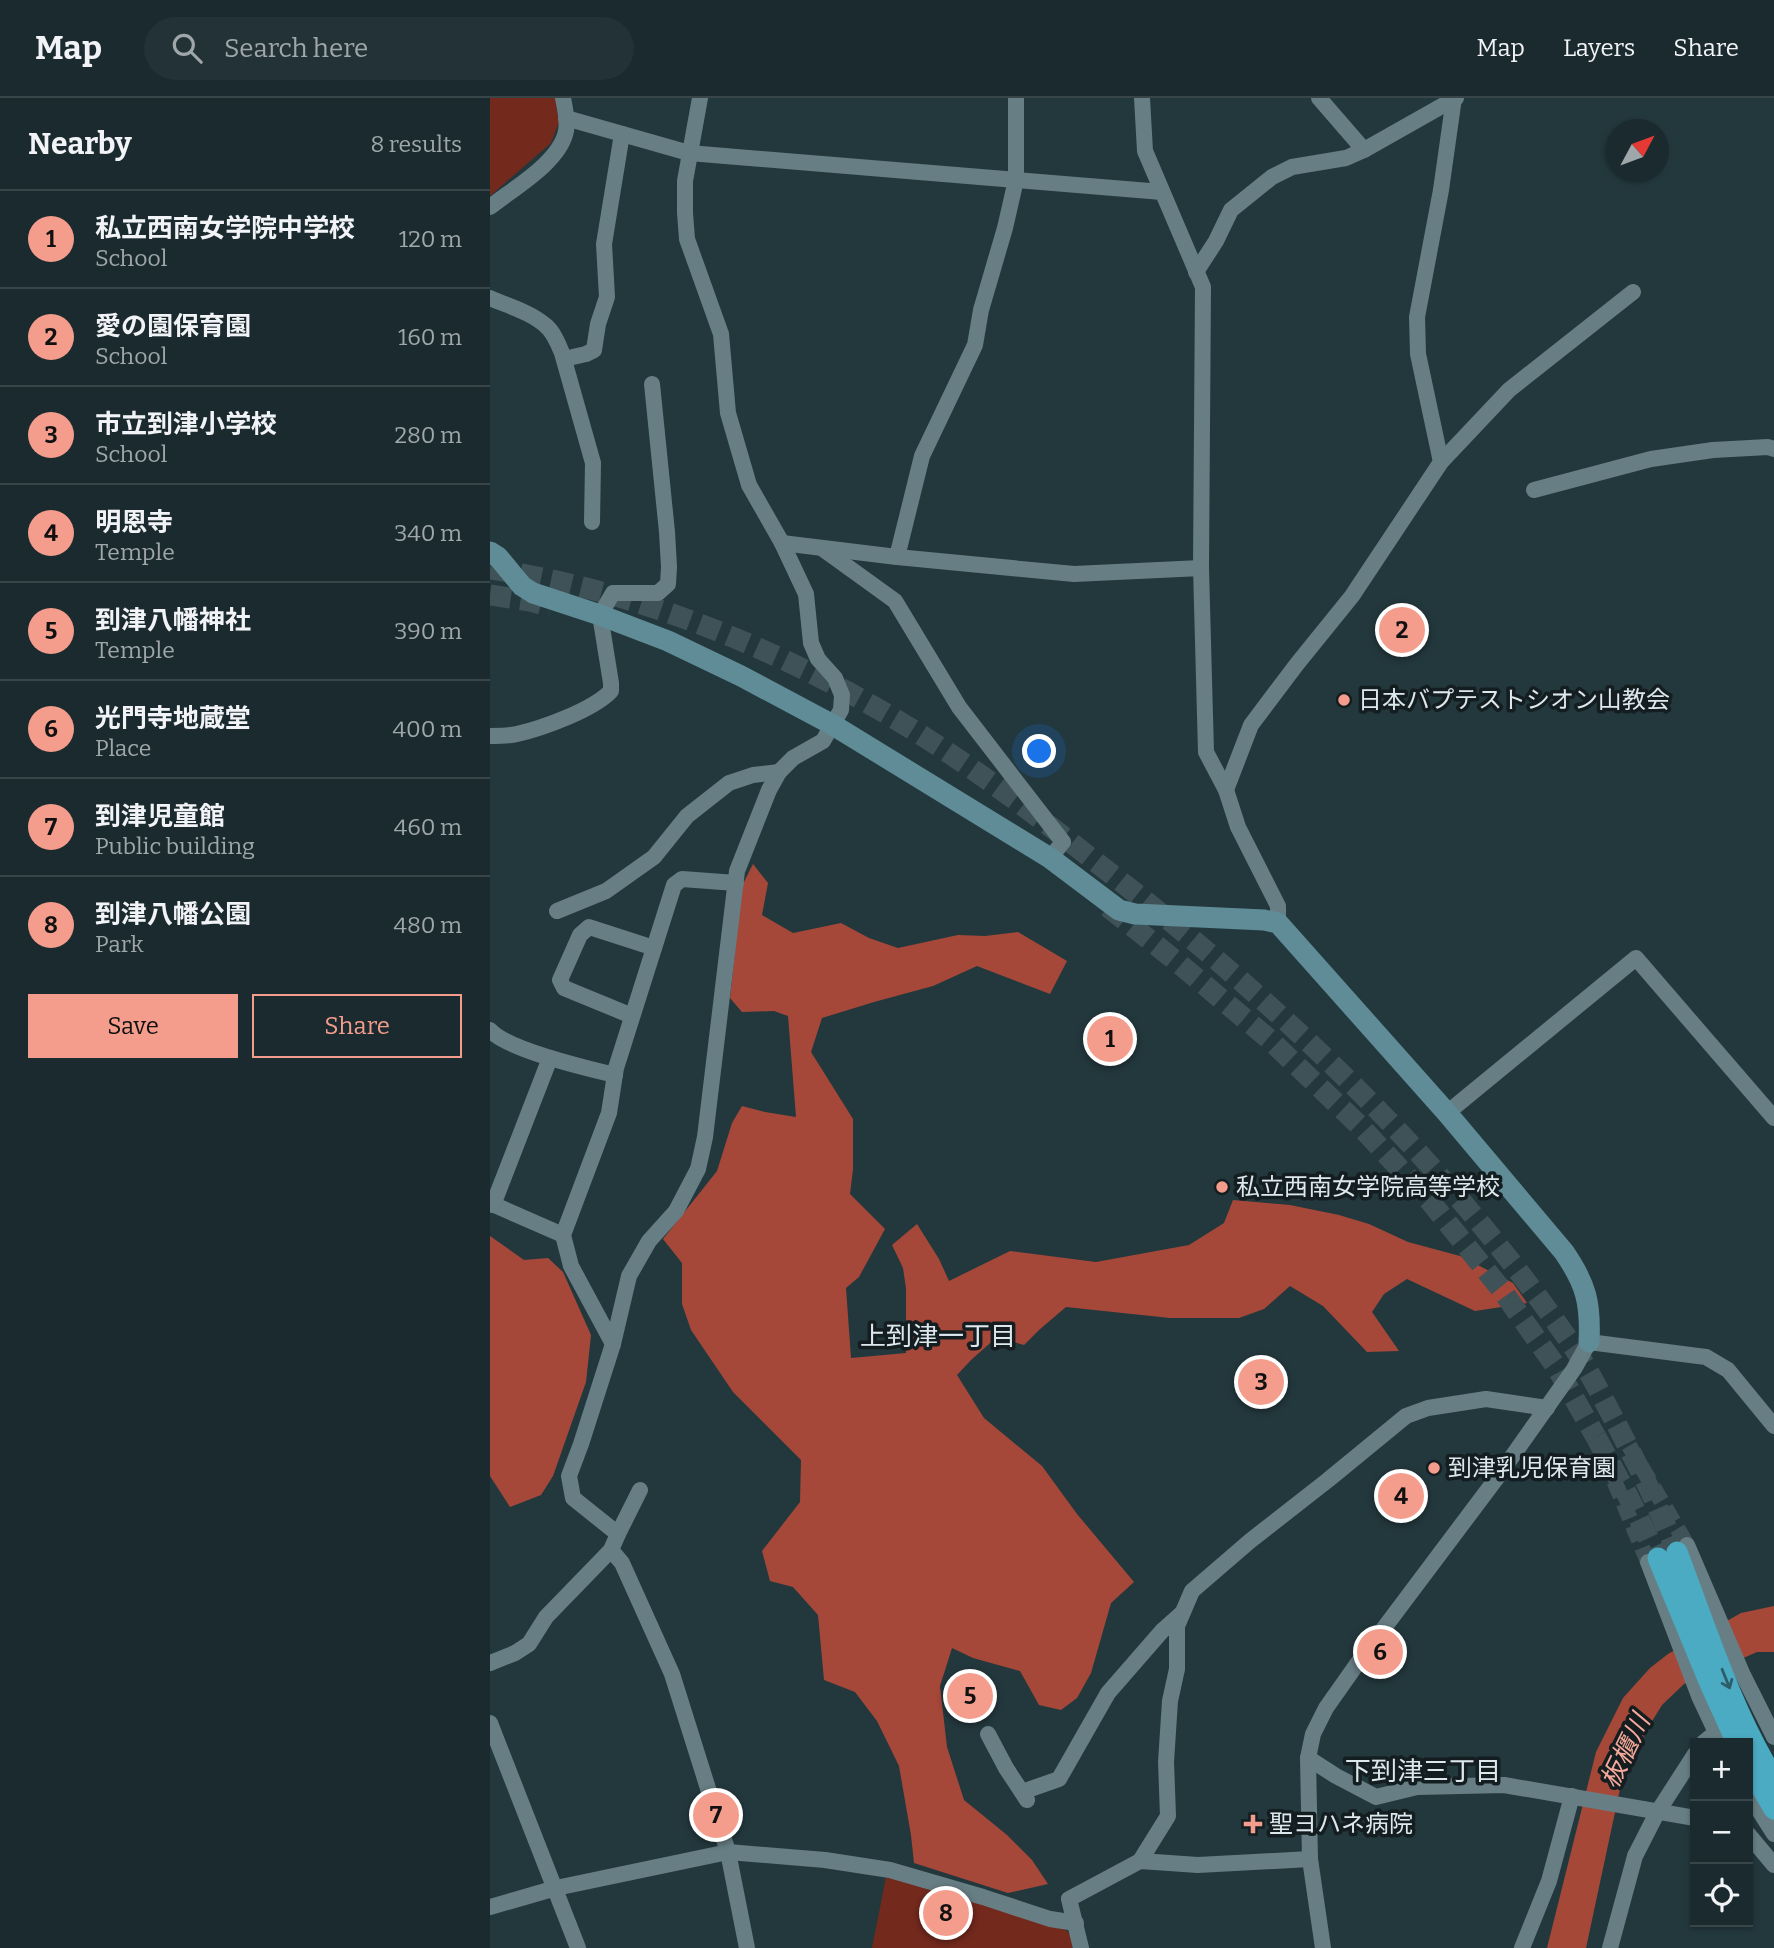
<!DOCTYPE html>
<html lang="en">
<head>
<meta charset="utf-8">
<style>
	body { margin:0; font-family:Bitter,"Noto Sans JP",serif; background:#233236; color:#f1f3f6 }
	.controls { position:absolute; right:21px; bottom:21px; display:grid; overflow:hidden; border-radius:0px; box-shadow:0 2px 5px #0004 }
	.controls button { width:63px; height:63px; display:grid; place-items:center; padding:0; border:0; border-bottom:2px solid #38464a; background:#1a2a2e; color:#f1f3f6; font:35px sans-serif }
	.compass { position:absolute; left:1116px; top:21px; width:63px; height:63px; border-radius:50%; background:#1a2a2e; box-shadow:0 2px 5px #0004; rotate:49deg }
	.you { position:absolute; left:550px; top:654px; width:24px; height:24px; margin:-18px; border:5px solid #fff; border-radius:50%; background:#1a73e8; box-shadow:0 0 0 10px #1a73e833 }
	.badge { display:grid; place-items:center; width:46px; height:46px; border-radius:50%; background:#f49d8d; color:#111; font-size:23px; font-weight:700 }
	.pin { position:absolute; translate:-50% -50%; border:4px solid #fff; box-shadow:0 2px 7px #0006 }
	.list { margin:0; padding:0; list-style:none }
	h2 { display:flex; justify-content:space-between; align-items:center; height:91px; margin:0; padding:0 28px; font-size:30px }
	h2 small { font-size:23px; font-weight:400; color:#9fa7aa }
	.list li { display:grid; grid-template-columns:46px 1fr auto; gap:21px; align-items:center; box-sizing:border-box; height:98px; padding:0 28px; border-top:2px solid #38464a }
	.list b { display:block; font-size:26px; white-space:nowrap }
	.list p { margin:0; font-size:23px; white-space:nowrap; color:#9fa7aa }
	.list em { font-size:23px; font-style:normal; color:#9fa7aa }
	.actions { display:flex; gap:14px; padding:21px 28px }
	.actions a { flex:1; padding:16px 0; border:2px solid #f49d8d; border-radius:0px; text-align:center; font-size:24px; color:#f49d8d }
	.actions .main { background:#f49d8d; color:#111 }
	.icon { flex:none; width:38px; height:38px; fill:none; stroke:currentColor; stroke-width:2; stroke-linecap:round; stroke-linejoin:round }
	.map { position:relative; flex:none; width:1284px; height:1850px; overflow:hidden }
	header { display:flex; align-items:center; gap:42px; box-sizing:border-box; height:98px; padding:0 35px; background:#1a2a2e; border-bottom:2px solid #38464a }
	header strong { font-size:33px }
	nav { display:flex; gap:38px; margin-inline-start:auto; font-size:24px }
	.search { width:490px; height:63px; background:#233236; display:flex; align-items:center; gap:18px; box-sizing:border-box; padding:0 24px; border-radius:38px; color:#9fa7aa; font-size:26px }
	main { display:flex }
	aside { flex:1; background:#1a2a2e }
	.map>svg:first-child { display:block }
	.green { fill:#74291d }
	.forest { fill:#a64839 }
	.water { fill:#a64838 }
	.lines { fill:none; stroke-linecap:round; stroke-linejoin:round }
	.street-tunnel { stroke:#3f5257; stroke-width:16; stroke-dasharray:16 8; stroke-linecap:butt }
	.secondary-tunnel { stroke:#3f5257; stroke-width:21; stroke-dasharray:21 10; stroke-linecap:butt }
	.highway-tunnel { stroke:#3f5257; stroke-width:21; stroke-dasharray:21 10; stroke-linecap:butt }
	.street { stroke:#677e84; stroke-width:16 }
	.secondary { stroke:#5f8c97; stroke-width:21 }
	.highway { stroke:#4babc2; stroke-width:21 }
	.oneway { stroke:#2d5d69 }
	.poi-dot { fill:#f49d8d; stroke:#141d20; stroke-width:2.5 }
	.labels { text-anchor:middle; stroke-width:7; stroke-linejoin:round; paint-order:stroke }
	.poi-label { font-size:24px; fill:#dce8ec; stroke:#141d20; text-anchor:start }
	.neighbourhood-label { font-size:26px; fill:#dce8ec; stroke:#141d20 }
	.water-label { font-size:26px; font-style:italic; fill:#f7aa9b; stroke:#141d20 }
</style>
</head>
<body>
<header>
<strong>Map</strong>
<div class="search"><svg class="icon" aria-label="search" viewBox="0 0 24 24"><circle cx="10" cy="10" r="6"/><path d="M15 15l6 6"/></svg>Search here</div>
<nav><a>Map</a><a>Layers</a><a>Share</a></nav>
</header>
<main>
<aside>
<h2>Nearby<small>8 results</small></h2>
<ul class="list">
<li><span class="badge">1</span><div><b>私立西南女学院中学校</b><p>School</p></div><em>120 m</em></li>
<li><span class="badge">2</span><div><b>愛の園保育園</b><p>School</p></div><em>160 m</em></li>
<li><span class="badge">3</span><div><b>市立到津小学校</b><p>School</p></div><em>280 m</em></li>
<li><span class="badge">4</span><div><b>明恩寺</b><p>Temple</p></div><em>340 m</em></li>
<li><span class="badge">5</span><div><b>到津八幡神社</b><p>Temple</p></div><em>390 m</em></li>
<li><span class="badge">6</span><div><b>光門寺地蔵堂</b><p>Place</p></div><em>400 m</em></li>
<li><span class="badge">7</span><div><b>到津児童館</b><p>Public building</p></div><em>460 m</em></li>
<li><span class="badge">8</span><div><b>到津八幡公園</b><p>Park</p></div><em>480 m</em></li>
</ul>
<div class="actions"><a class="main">Save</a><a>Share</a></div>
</aside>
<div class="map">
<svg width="1284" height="1850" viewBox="0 0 1284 1850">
	<rect width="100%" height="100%" fill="#23383d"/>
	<g class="green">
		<path d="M0 0H65L69 24 61 45 0 98Z"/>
		<path d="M396 1779 489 1804 576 1832 581 1838 582 1850H382Z"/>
	</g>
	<g class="forest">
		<path d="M263 766 278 785 272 817 303 835 351 825 379 840 408 850 468 837 495 838 528 834 577 863 560 896 487 868 443 888 384 904 332 920 321 954 363 1021V1071L360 1096 395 1131 369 1179 356 1190 361 1260 416 1255V1190L413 1170 402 1147 427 1126 449 1161 459 1183 520 1153 606 1164 699 1147 734 1125 743 1102 800 1107 849 1117 879 1126 918 1144 970 1158 1023 1185 1037 1205 985 1213 917 1181 894 1196 882 1214 909 1253 877 1254 833 1208 800 1188 774 1211 749 1220H680L576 1209 549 1232 534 1247 507 1239 481 1262 467 1277 494 1320 552 1368 587 1416 644 1484 621 1505 601 1575 587 1600 571 1612 549 1607 530 1573 483 1560 462 1550 450 1588 457 1649 474 1702 517 1737 542 1762 558 1786 518 1795 424 1765 421 1737 409 1668 387 1623 365 1594 334 1582 328 1517 303 1489 280 1483 272 1453 310 1404 311 1362 243 1294 201 1232 192 1206V1165L173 1141 227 1073 242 1025 252 1008 275 1014 306 1019 298 918 284 913 252 914 240 900 252 788Z"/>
		<path d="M0 1138 34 1162 58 1160 73 1174 101 1237 96 1284 63 1378 51 1397 20 1409 0 1378Z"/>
	</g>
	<path class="water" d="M1284 1508V1554H1267L1194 1586 1172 1607 1156 1633 1130 1691 1096 1850H1057L1106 1654 1133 1600 1160 1570 1178 1556 1251 1515Z"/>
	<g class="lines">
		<g class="street-tunnel">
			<path d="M1127 1327 1197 1447"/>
			<path d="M1106 1339 1158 1464"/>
		</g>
		<g class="secondary-tunnel">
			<path d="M0 471C152 492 310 559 439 642 509 687 574 739 639 790 807 923 963 1072 1084 1250 1100 1274 1113 1301 1127 1327"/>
			<path d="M0 497 40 503 61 509"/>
			<path d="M618 809 686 863 780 942 868 1026 939 1102 1011 1191 1067 1270 1106 1339"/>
		</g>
		<g class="highway-tunnel">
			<path d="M1127 1327 1159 1390 1187 1454"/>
			<path d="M1106 1339 1138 1398 1168 1460"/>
		</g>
		<g class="street">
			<path d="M652 0 655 53 713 189 711 470 716 654 736 692 748 729 788 808V825"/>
			<path d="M829 0 874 52"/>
			<path d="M76 20 199 55 672 94"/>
			<path d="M0 109C24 90 70 64 76 33 78 22 75 11 73 0"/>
			<path d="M706 174 726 143 741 112 782 79 802 69 856 60 874 52 966 0"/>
			<path d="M0 200C18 208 40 214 55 227 63 233 68 245 72 255L103 365 102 424"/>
			<path d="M74 261 96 256 104 252 108 226 117 199 114 146 132 36"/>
			<path d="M951 364 928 256 927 219 951 92 964 0"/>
			<path d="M1044 392 1161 361 1223 352 1278 349 1284 351"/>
			<path d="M292 445 407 459 584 476 711 470"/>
			<path d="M333 451 405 503 469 609 573 744 560 760"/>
			<path d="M407 459 432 358 485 247 491 212 515 130 526 82V0"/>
			<path d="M0 638C9 638 19 638 27 636 53 630 103 612 121 593V585L110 517 123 495H168L178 486 179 469 177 434 162 286"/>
			<path d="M736 692 761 627 807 566 862 498 951 364 1019 292 1143 194"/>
			<path d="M67 813 116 793 164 759 197 718 239 685 263 677 289 674"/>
			<path d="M142 918 74 890 70 882 90 837 99 829 164 850"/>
			<path d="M0 932C18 952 96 970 125 977"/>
			<path d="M957 1015 1146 860 1284 1020"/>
			<path d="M0 1105 73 1137"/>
			<path d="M3 1107 60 960"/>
			<path d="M123 1246 81 1168 73 1137 119 1015 126 970 184 787 192 781 246 785"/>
			<path d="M128 1436 150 1392"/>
			<path d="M1197 1447 1252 1575 1284 1639"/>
			<path d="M121 1452 132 1465 182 1576 238 1754 257 1850"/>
			<path d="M1158 1464 1209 1598 1231 1645"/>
			<path d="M0 1565 25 1555 39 1546 56 1519 121 1452 128 1436 83 1400 79 1378 91 1346 123 1246 139 1178 159 1143 186 1113 208 1071 215 1039 247 773 279 692 289 674 303 660 333 643 351 612 352 597 345 580 328 561 321 545 316 496 292 445 259 387 238 315 231 236 197 141 195 115V83L210 0"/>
			<path d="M0 1625 88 1850"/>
			<path d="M498 1636 516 1670 537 1702"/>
			<path d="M1213 1645 1234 1628"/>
			<path d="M818 1660 846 1678 886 1699 927 1689 1014 1687 1205 1720"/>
			<path d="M532 1694 569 1681 618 1595 672 1533 691 1516"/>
			<path d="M1258 1695 1284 1736"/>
			<path d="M1258 1736 1284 1767"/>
			<path d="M650 1763 708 1767 820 1761"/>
			<path d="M0 1809 66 1790 238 1754 335 1762 400 1772 493 1799 560 1821 586 1825"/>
			<path d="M591 1850 579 1801 650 1763 678 1718 676 1664 680 1603 687 1571V1528L702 1493 760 1443 838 1382 916 1318 938 1310 996 1301 1057 1310"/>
			<path d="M833 1850 820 1761 818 1660 823 1636 836 1610 867 1566 1009 1377 1084 1271 1099 1244 1216 1259 1238 1272 1284 1328"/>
			<path d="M1032 1850 1059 1783 1082 1698"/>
			<path d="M1120 1850 1145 1758 1167 1715 1205 1656"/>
		</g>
		<path class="secondary" d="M0 454 8 459 32 488 43 495 110 517 178 543 251 578 343 627 560 760 629 812 645 816 774 822 788 825 957 1015 1074 1154C1096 1186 1101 1205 1099 1244"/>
		<g class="highway">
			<path d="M1187 1454C1216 1530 1241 1611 1284 1681"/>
			<path d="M1168 1460 1221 1588 1247 1645"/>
			<path d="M1258 1666 1284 1711"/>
		</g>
	</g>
	<defs><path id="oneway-shaft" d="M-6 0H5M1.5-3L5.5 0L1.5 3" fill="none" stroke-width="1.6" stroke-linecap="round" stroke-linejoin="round" transform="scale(1.75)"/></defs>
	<use class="oneway" href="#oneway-shaft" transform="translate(1236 1581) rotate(68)"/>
	<g class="poi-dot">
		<circle cx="854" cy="602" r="7"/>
		<circle cx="732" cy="1089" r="7"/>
		<circle cx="944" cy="1370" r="7"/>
		<path d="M759.5 1715.5h7v7h7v7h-7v7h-7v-7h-7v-7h7z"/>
	</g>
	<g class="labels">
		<g class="poi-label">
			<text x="868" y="610">日本バプテストシオン山教会</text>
			<text x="746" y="1097">私立西南女学院高等学校</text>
			<text x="958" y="1378">到津乳児保育園</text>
			<text x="779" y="1734">聖ヨハネ病院</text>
		</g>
		<g class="neighbourhood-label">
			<text x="448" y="1247">上到津一丁目</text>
			<text x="933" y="1682">下到津三丁目</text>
		</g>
		<g class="water-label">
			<text transform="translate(1135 1653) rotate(-64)" y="9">板櫃川</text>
		</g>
	</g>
</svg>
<div class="controls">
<button>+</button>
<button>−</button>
<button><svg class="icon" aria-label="locate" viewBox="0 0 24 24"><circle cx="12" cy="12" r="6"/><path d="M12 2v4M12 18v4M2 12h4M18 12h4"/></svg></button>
</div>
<svg class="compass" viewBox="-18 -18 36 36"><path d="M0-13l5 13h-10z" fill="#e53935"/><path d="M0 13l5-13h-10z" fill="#9fa7aa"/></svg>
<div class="you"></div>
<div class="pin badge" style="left:620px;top:941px">1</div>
<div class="pin badge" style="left:912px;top:532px">2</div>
<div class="pin badge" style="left:771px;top:1284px">3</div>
<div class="pin badge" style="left:911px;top:1398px">4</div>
<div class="pin badge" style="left:480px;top:1598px">5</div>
<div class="pin badge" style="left:890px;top:1554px">6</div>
<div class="pin badge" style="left:226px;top:1717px">7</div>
<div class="pin badge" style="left:456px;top:1815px">8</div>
</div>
</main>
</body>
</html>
